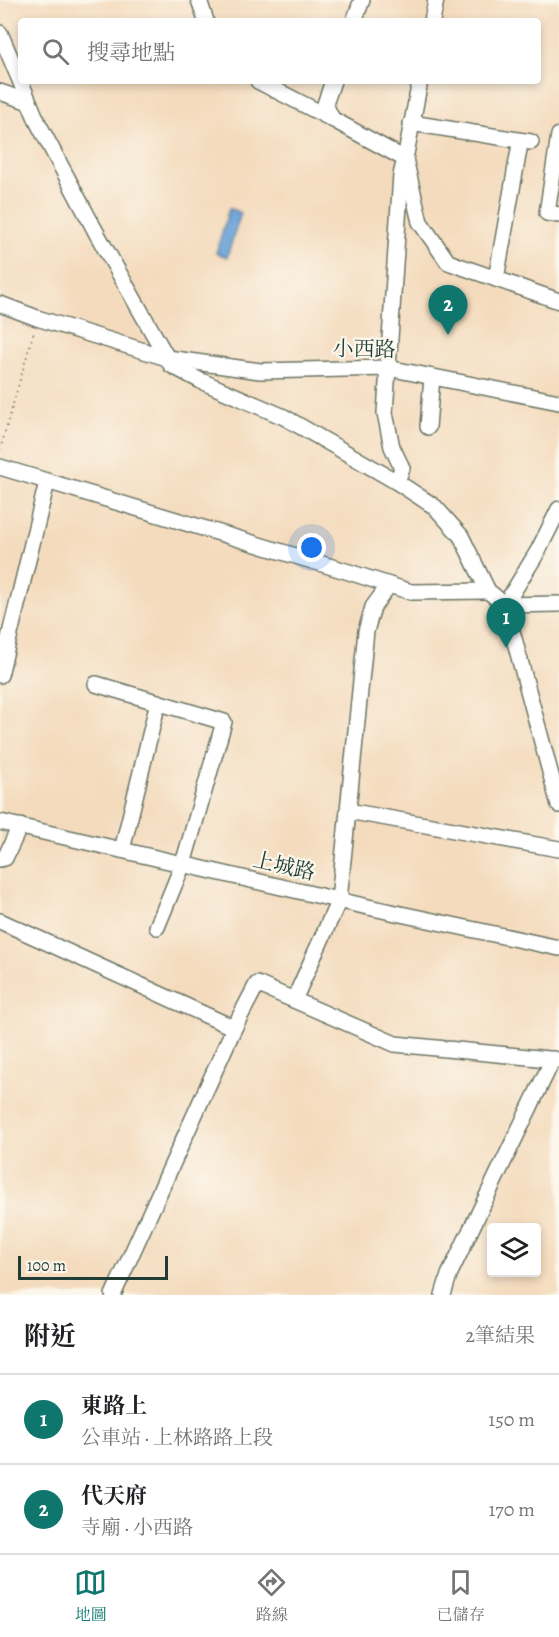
<!DOCTYPE html>
<html lang="zh-TW">
<head>
<meta charset="utf-8">
<style>
	body { margin:0; font-family:Alegreya,"Noto Serif TC",serif; background:#f6f6f6; color:#202124 }
	.controls { position:absolute; right:18px; bottom:18px; display:grid; overflow:hidden; border-radius:6px; box-shadow:0 3px 9px #0003 }
	.controls button { width:54px; height:54px; display:grid; place-items:center; padding:0; border:0; border-bottom:2px solid #e0e0e0; background:#fff; color:#202124; font:30px sans-serif }
	.scale { position:absolute; left:18px; bottom:15px; width:150px; box-sizing:border-box; padding-left:6px; border:3px solid #1f3d34; border-top:0; font-size:16px; line-height:21px; white-space:nowrap; color:#1f3d34; -webkit-text-stroke:4px #fbf7ec; paint-order:stroke }
	.you { position:absolute; left:312px; top:548px; width:21px; height:21px; margin:-15px; border:4px solid #fff; border-radius:50%; background:#1a73e8; box-shadow:0 0 0 9px #1a73e833 }
	.badge { display:grid; place-items:center; width:39px; height:39px; border-radius:50%; background:#0f766e; color:#fff; font-size:20px; font-weight:700 }
	.pin { position:absolute; translate:-50% -50px; filter:drop-shadow(0 2px 3px #0008) }
	.pin::after { content:''; position:absolute; top:32px; width:21px; height:18px; background:inherit; clip-path:polygon(0 0,100% 0,50% 100%) }
	.list { margin:0; padding:0; list-style:none }
	h2 { display:flex; justify-content:space-between; align-items:center; height:78px; margin:0; padding:0 24px; font-size:26px }
	h2 small { font-size:20px; font-weight:400; color:#757577 }
	.list li { display:grid; grid-template-columns:39px 1fr auto; gap:18px; align-items:center; box-sizing:border-box; height:90px; padding:0 24px; border-top:2px solid #e0e0e0 }
	.list b { display:block; font-size:22px; white-space:nowrap }
	.list p { margin:0; font-size:20px; white-space:nowrap; color:#757577 }
	.list em { font-size:20px; font-style:normal; color:#757577 }
	.icon { flex:none; width:33px; height:33px; fill:none; stroke:currentColor; stroke-width:2; stroke-linecap:round; stroke-linejoin:round }
	.map { position:relative; flex:none; width:559px; height:1295px; overflow:hidden }
	.search { position:absolute; background:#fff; box-shadow:0 3px 9px #0003; left:18px; right:18px; top:18px; height:66px; display:flex; align-items:center; gap:15px; box-sizing:border-box; padding:0 21px; border-radius:6px; color:#757577; font-size:22px }
	.sheet { height:258px; background:#fff }
	nav { display:flex; justify-content:space-around; align-items:center; box-sizing:border-box; height:84px; border-top:2px solid #e0e0e0; background:#fff; font-size:16px; color:#757577 }
	nav a { display:grid; justify-items:center; gap:3px }
	nav .on { color:#0f766e }
	.map>svg:first-child { display:block }
	.water { fill:#67a0d6; stroke:#436e85; stroke-width:1.5 }
	.lines { fill:none; stroke-linecap:round; stroke-linejoin:round }
	.minor-casing { stroke:#6a7464; stroke-width:18 }
	.path { stroke:#6a7464; stroke-width:1.5; stroke-dasharray:1.5 4.5; stroke-linecap:butt }
	.minor { stroke:#fff; stroke-width:15 }
	.labels { text-anchor:middle; stroke-width:4.5; stroke-linejoin:round; paint-order:stroke }
	.street-label { font-size:21px; fill:#1f3d34; stroke:#fbf7ec }
</style>
</head>
<body>
<div class="map">
<svg width="559" height="1295" viewBox="0 0 559 1295">
	<rect width="100%" height="100%" fill="#fbf7ec"/>
	<filter id="ink" filterUnits="userSpaceOnUse"><feTurbulence type="fractalNoise" baseFrequency=".0167" numOctaves="2"/><feDisplacementMap in="SourceGraphic" scale="12" xChannelSelector="R" yChannelSelector="G"/><feConvolveMatrix kernelMatrix="1 2 1 2 8 2 1 2 1" color-interpolation-filters="sRGB"/></filter>
	<filter id="wash" filterUnits="userSpaceOnUse"><feTurbulence type="fractalNoise" baseFrequency=".008" numOctaves="4" result="noise"/><feDisplacementMap in="SourceGraphic" scale="24" xChannelSelector="R" yChannelSelector="G"/><feGaussianBlur stdDeviation="1.35" result="paint"/><feColorMatrix in="noise" values="0 0 0 0 0 0 0 0 0 0 0 0 0 0 0 0 0 1.4 0 .05"/><feComposite in="paint" operator="in"/></filter>
	<g filter="url(#wash)">
		<rect width="100%" height="100%" fill="#f4dbbd"/>
		<path class="water" d="M229 208 241 213 227 257 216 253Z"/>
	</g>
	<g filter="url(#ink)">
		<g class="lines">
			<defs>
				<g id="minor">
					<path d="M199 0 206 21"/>
					<path d="M354 21 362 0"/>
					<path d="M432 21 436 0"/>
					<path d="M0 33 38 123 97 234 171 365 201 381 284 417 397 482 435 507 461 536 488 591 505 605"/>
					<path d="M258 81 332 119"/>
					<path d="M333 81 325 104 332 119 405 159 420 222 448 262 559 301"/>
					<path d="M0 92 29 102"/>
					<path d="M411 123 531 142"/>
					<path d="M559 135 547 213 559 215"/>
					<path d="M496 279 520 144"/>
					<path d="M0 304 37 318 167 358 260 371 388 368 559 402"/>
					<path d="M428 427 432 377"/>
					<path d="M0 467 349 572 411 592 488 591"/>
					<path d="M397 482 402 468 392 447 385 413 401 175 405 159 420 81"/>
					<path d="M559 509 538 551 505 605 559 805"/>
					<path d="M505 605 559 604"/>
					<path d="M0 675 47 482"/>
					<path d="M96 684 224 722 183 864 157 927"/>
					<path d="M348 811 559 849"/>
					<path d="M0 822 368 907 559 948"/>
					<path d="M122 850 158 702"/>
					<path d="M0 859 5 858 20 826"/>
					<path d="M0 921 234 1028 257 984 395 1044 559 1060"/>
					<path d="M294 1000 339 900 366 631 373 607 389 585"/>
					<path d="M113 1295 234 1028"/>
					<path d="M443 1295 449 1275 553 1059"/>
				</g>
			</defs>
			<use href="#minor" class="minor-casing"/>
			<path class="path" d="M0 450 34 331"/>
			<use href="#minor" class="minor"/>
		</g>
	</g>
	<g class="labels">
		<g class="street-label">
			<text transform="translate(364 349) rotate(1)" y="7">小西路</text>
			<text transform="translate(284 866) rotate(13)" y="7">上城路</text>
		</g>
	</g>
</svg>
<div class="controls">
<button><svg class="icon" aria-label="layers" viewBox="0 0 24 24"><path d="M12 4l9 5-9 5-9-5zM3 14l9 5 9-5"/></svg></button>
</div>
<div class="scale">100 m</div>
<div class="you"></div>
<div class="pin badge" style="left:506px;top:648px">1</div>
<div class="pin badge" style="left:448px;top:335px">2</div>
<div class="search"><svg class="icon" aria-label="search" viewBox="0 0 24 24"><circle cx="10" cy="10" r="6"/><path d="M15 15l6 6"/></svg>搜尋地點</div>
</div>
<section class="sheet">
<h2>附近<small>2筆結果</small></h2>
<ul class="list">
<li><span class="badge">1</span><div><b>東路上</b><p>公車站 · 上林路路上段</p></div><em>150 m</em></li>
<li><span class="badge">2</span><div><b>代天府</b><p>寺廟 · 小西路</p></div><em>170 m</em></li>
</ul>
</section>
<nav>
<a class="on"><svg class="icon" aria-label="map" viewBox="0 0 24 24"><path d="M3 6l6-2 6 2 6-2v14l-6 2-6-2-6 2zM9 4v14M15 6v14"/></svg>地圖</a>
<a><svg class="icon" aria-label="directions" viewBox="0 0 24 24"><path d="M12 3l9 9-9 9-9-9zM9 14v-3h6M13 9l2 2-2 2"/></svg>路線</a>
<a><svg class="icon" aria-label="saved" viewBox="0 0 24 24"><path d="M7 4h10v16l-5-4-5 4z"/></svg>已儲存</a>
</nav>
</body>
</html>
